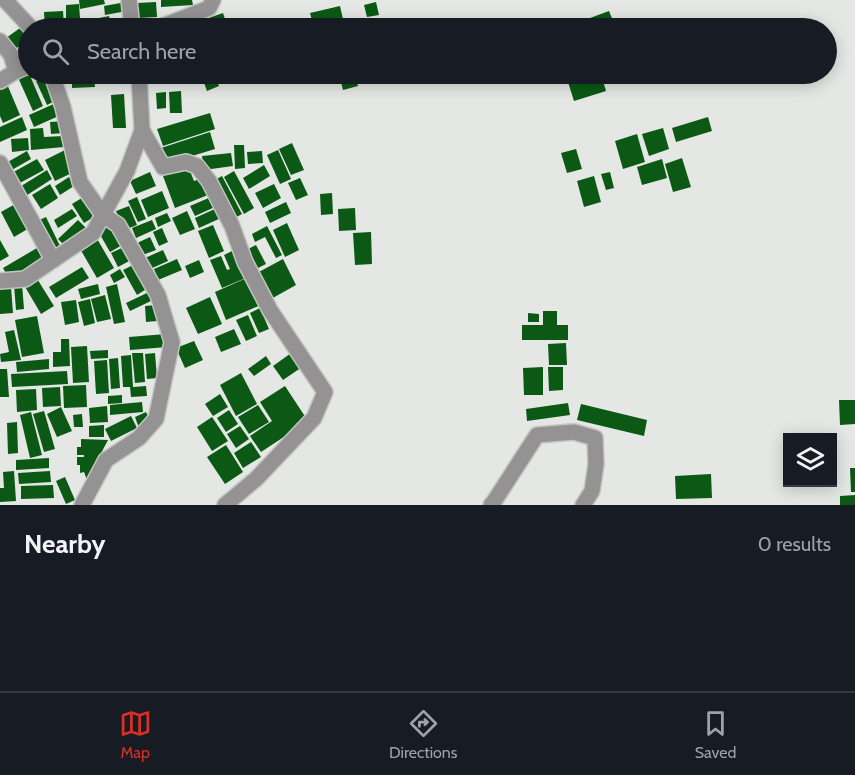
<!DOCTYPE html>
<html lang="en">
<head>
<meta charset="utf-8">
<style>
	body { margin:0; font-family:Cabin,sans-serif; background:#242831; color:#f1f3f6 }
	.controls { position:absolute; right:18px; bottom:18px; display:grid; overflow:hidden; border-radius:0px; box-shadow:0 3px 15px #0003 }
	.controls button { width:54px; height:54px; display:grid; place-items:center; padding:0; border:0; border-bottom:2px solid #363941; background:#171b24; color:#f1f3f6; font:30px sans-serif }
	.list { margin:0; padding:0; list-style:none }
	h2 { display:flex; justify-content:space-between; align-items:center; height:78px; margin:0; padding:0 24px; font-size:26px }
	h2 small { font-size:20px; font-weight:400; color:#9ea1a6 }
	.icon { flex:none; width:33px; height:33px; fill:none; stroke:currentColor; stroke-width:2; stroke-linecap:round; stroke-linejoin:round }
	.map { position:relative; flex:none; width:855px; height:505px; overflow:hidden }
	.search { position:absolute; background:#171b24; box-shadow:0 3px 15px #0003; left:18px; right:18px; top:18px; height:66px; display:flex; align-items:center; gap:15px; box-sizing:border-box; padding:0 21px; border-radius:33px; color:#9ea1a6; font-size:22px }
	.sheet { height:186px; background:#171b24 }
	nav { display:flex; justify-content:space-around; align-items:center; box-sizing:border-box; height:84px; border-top:2px solid #363941; background:#171b24; font-size:16px; color:#9ea1a6 }
	nav a { display:grid; justify-items:center; gap:3px }
	nav .on { color:#d93025 }
	.map>svg:first-child { display:block }
	.building { fill:#0b5914 }
	.lines { fill:none; stroke-linecap:round; stroke-linejoin:round }
	.minor-casing { stroke:#c1c4c1; stroke-width:18 }
	.minor { stroke:#949292; stroke-width:15 }
</style>
</head>
<body>
<div class="map">
<svg width="855" height="505" viewBox="0 0 855 505">
	<rect width="100%" height="100%" fill="#e4e7e4"/>
	<g class="building">
		<path d="M79 0H104L105 4 80 9Z"/>
		<path d="M161 0H192L193 5 161 7Z"/>
		<path d="M126 2 127 11 105 15 104 6Z"/>
		<path d="M156 2 157 17 138 18 137 3Z"/>
		<path d="M376 2 379 15 367 17 364 5Z"/>
		<path d="M79 4 80 18H66V5Z"/>
		<path d="M340 6 345 28H314L310 13Z"/>
		<path d="M63 11 64 28H45L44 12Z"/>
		<path d="M609 11 616 28H593L590 18Z"/>
		<path d="M223 13 228 28H180Z"/>
		<path d="M109 16 112 28H96L94 19Z"/>
		<path d="M91 20V28H69L68 21Z"/>
		<path d="M23 26 28 34V39L14 50 6 38Z"/>
		<path d="M16 73 42 74 31 78 43 106 33 111Z"/>
		<path d="M201 74H214L219 86 207 91Z"/>
		<path d="M339 74H355L358 86 343 90Z"/>
		<path d="M596 74H601L606 91 574 101 568 82Z"/>
		<path d="M94 75 95 87 72 88V76Z"/>
		<path d="M47 77 57 100 47 105 36 81Z"/>
		<path d="M7 84 20 115 3 123 0 116V87Z"/>
		<path d="M181 91 182 113H170L169 92Z"/>
		<path d="M166 92V108L157 109 156 93Z"/>
		<path d="M124 94 126 128H113L111 95Z"/>
		<path d="M56 103 61 115 34 127 29 115Z"/>
		<path d="M210 113 215 129 163 146 157 129Z"/>
		<path d="M22 117 27 130 0 142V127Z"/>
		<path d="M708 117 712 131 676 142 672 128Z"/>
		<path d="M64 121 65 133 51 134 50 122Z"/>
		<path d="M43 128 44 137 63 136 64 147 31 150 30 129Z"/>
		<path d="M663 128 669 149 649 156 642 134Z"/>
		<path d="M210 132 215 149 166 164 161 148Z"/>
		<path d="M637 134 645 162 623 169 615 141Z"/>
		<path d="M28 138 29 150 12 152 11 139Z"/>
		<path d="M292 143 304 170 291 175 279 149Z"/>
		<path d="M234 145H244L245 168 235 169Z"/>
		<path d="M576 149 582 169 567 173 561 153Z"/>
		<path d="M65 150 76 171 55 181 45 160Z"/>
		<path d="M278 150 291 179 280 184 267 155Z"/>
		<path d="M27 151 31 159 10 171 6 163Z"/>
		<path d="M262 151 263 163 248 164 247 152Z"/>
		<path d="M231 153 233 166 204 170 202 156Z"/>
		<path d="M682 158 691 187 673 192 665 164Z"/>
		<path d="M37 159 44 170 16 185 10 174Z"/>
		<path d="M662 159 667 178 642 185 637 167Z"/>
		<path d="M264 165 270 176 249 189 243 178Z"/>
		<path d="M188 166 194 181 202 178 208 195 175 208 163 176Z"/>
		<path d="M47 170 52 179 24 197 18 188Z"/>
		<path d="M234 171 254 208 244 214 224 177Z"/>
		<path d="M150 172 156 186 136 194 130 181Z"/>
		<path d="M610 172 614 188 606 190 601 174Z"/>
		<path d="M222 176 242 214 233 219 213 181Z"/>
		<path d="M594 176 601 202 584 207 577 181Z"/>
		<path d="M69 177 74 186 60 195 55 186Z"/>
		<path d="M300 178 308 195 296 200 288 183Z"/>
		<path d="M50 184 58 198 41 209 32 195Z"/>
		<path d="M274 184 281 198 263 208 255 193Z"/>
		<path d="M162 191 169 208 148 217 141 200Z"/>
		<path d="M332 193 333 214 321 215 320 194Z"/>
		<path d="M85 196 97 215 84 223 72 204Z"/>
		<path d="M137 197 146 219 138 222 128 201Z"/>
		<path d="M211 197 215 207 195 216 190 206Z"/>
		<path d="M286 202 291 213 270 223 265 212Z"/>
		<path d="M17 203 31 227 14 237 1 212Z"/>
		<path d="M129 206 137 225 124 230 116 211Z"/>
		<path d="M217 208 221 218 199 228 195 218Z"/>
		<path d="M355 208 356 230 339 231 338 209Z"/>
		<path d="M72 209 77 216 58 228 54 220Z"/>
		<path d="M187 211 195 229 180 235 172 218Z"/>
		<path d="M167 213 171 221 158 227 155 218Z"/>
		<path d="M46 217 60 246 49 252 35 222Z"/>
		<path d="M78 220 86 228 66 247 58 239Z"/>
		<path d="M152 220 156 229 136 238 132 228Z"/>
		<path d="M112 223 124 244 110 252 98 231Z"/>
		<path d="M287 223 299 250 285 257 273 230Z"/>
		<path d="M213 225 224 251 209 258 198 231Z"/>
		<path d="M267 226 282 255 276 258 265 237 255 242 252 234Z"/>
		<path d="M162 228 168 242 159 246 153 232Z"/>
		<path d="M371 232 372 264 355 265 353 233Z"/>
		<path d="M96 237 114 268 97 278 79 247Z"/>
		<path d="M150 237 156 250 140 256 135 244Z"/>
		<path d="M0 240 9 256 0 261Z"/>
		<path d="M256 245 266 264 252 271 242 252Z"/>
		<path d="M126 246 133 259 118 267 111 253Z"/>
		<path d="M37 248 44 259 9 279 3 268Z"/>
		<path d="M236 249 248 277 222 288 210 260 221 256 227 270 230 269 224 255Z"/>
		<path d="M163 250 168 261 150 269 145 258Z"/>
		<path d="M177 259 182 270 158 280 154 269Z"/>
		<path d="M283 259 296 285 271 299 257 273Z"/>
		<path d="M199 260 204 272 190 278 185 266Z"/>
		<path d="M135 264 148 288 137 295 123 270Z"/>
		<path d="M82 267 89 278 56 298 49 287Z"/>
		<path d="M120 269 125 277 114 283 110 275Z"/>
		<path d="M251 276 263 304 226 320 215 292Z"/>
		<path d="M36 277 54 306 41 314 24 285Z"/>
		<path d="M22 284 24 309 16 310 14 285Z"/>
		<path d="M98 284 100 294 81 299 78 289Z"/>
		<path d="M117 284 125 322 114 324 106 287Z"/>
		<path d="M11 287 13 313 0 314V288Z"/>
		<path d="M149 292 153 300 130 311 126 303Z"/>
		<path d="M105 295 111 319 97 322 91 299Z"/>
		<path d="M210 297 222 324 198 334 186 308Z"/>
		<path d="M90 299 95 323 84 326 78 302Z"/>
		<path d="M76 300 79 322 65 325 61 302Z"/>
		<path d="M156 305 157 321 146 322 145 306Z"/>
		<path d="M260 308 269 329 259 333 250 313Z"/>
		<path d="M543 311H557V325H568V340H522V325H543Z"/>
		<path d="M528 313 539 314V322H528Z"/>
		<path d="M248 315 257 336 246 341 236 320Z"/>
		<path d="M37 316 44 353 22 357 15 320Z"/>
		<path d="M234 329 241 344 221 352 215 337Z"/>
		<path d="M14 330 21 360 1 362 0 354 9 352 5 332Z"/>
		<path d="M166 334 167 347 130 350 129 337Z"/>
		<path d="M61 339H69L70 366 53 367V352H61Z"/>
		<path d="M194 341 203 360 185 368 176 348Z"/>
		<path d="M566 343 567 365H549L548 344Z"/>
		<path d="M87 346 89 382 73 383 71 347Z"/>
		<path d="M108 350V358L91 359 90 351Z"/>
		<path d="M294 351 305 365 283 380 273 366Z"/>
		<path d="M132 353H143L145 382 135 383Z"/>
		<path d="M155 353 157 378 147 379 145 354Z"/>
		<path d="M131 355 133 387 146 386 147 396 131 397 130 387H123L121 356Z"/>
		<path d="M266 356 271 364 254 376 248 369Z"/>
		<path d="M118 358 120 388 111 389 109 359Z"/>
		<path d="M49 359V369L17 372 16 362Z"/>
		<path d="M107 360 109 393 96 394 94 361Z"/>
		<path d="M543 367V395H524L523 368Z"/>
		<path d="M548 367H563V390L549 391Z"/>
		<path d="M0 369H7L9 397H0Z"/>
		<path d="M67 371 68 384 12 387 11 374Z"/>
		<path d="M241 373 257 404 236 416 220 385Z"/>
		<path d="M86 385 87 407 64 408 63 386Z"/>
		<path d="M285 386 308 421 261 452 250 436 272 421 260 402Z"/>
		<path d="M60 387 61 406 43 407 42 388Z"/>
		<path d="M36 389 37 410 17 412 16 390Z"/>
		<path d="M220 394 228 407 213 416 205 404Z"/>
		<path d="M122 395V403L108 404V396Z"/>
		<path d="M839 400H855V424L840 425Z"/>
		<path d="M142 402 143 412 110 415V405Z"/>
		<path d="M568 403 570 415 527 421 526 409Z"/>
		<path d="M581 404 647 420 644 436 577 420Z"/>
		<path d="M258 405 269 422 249 434 238 417Z"/>
		<path d="M107 406 108 422 90 423 89 408Z"/>
		<path d="M61 407 72 431 57 437 47 414Z"/>
		<path d="M229 410 238 424 226 432 217 418Z"/>
		<path d="M44 411 55 449 44 452 33 414Z"/>
		<path d="M31 412 42 455 30 458 20 415Z"/>
		<path d="M146 412 151 423 139 428 135 417Z"/>
		<path d="M82 414 83 427H74L73 415Z"/>
		<path d="M131 416 137 428 111 441 105 429Z"/>
		<path d="M212 417 228 441 212 451 197 427Z"/>
		<path d="M17 422 18 453 8 454 7 423Z"/>
		<path d="M104 425V437H89V426Z"/>
		<path d="M240 426 249 439 236 448 227 434Z"/>
		<path d="M81 439 108 440 87 480 84 472 80 473V465H77V457H84V455H77V447H81Z"/>
		<path d="M251 442 261 457 243 468 234 453Z"/>
		<path d="M226 445 243 472 225 484 207 457Z"/>
		<path d="M49 458V468L16 470V460Z"/>
		<path d="M850 468H855V492H851Z"/>
		<path d="M14 471 16 501 0 502V488H4L3 472Z"/>
		<path d="M50 471 51 482 19 484 18 473Z"/>
		<path d="M711 474 712 498 676 499 675 476Z"/>
		<path d="M65 477 75 500 66 504 56 481Z"/>
		<path d="M53 485 54 498 21 499V486Z"/>
		<path d="M855 495V505H840V496Z"/>
	</g>
	<g class="lines">
		<defs>
			<g id="minor">
				<path d="M5 0 31 28"/>
				<path d="M129 0 132 28"/>
				<path d="M158 28 209 8 213 0"/>
				<path d="M0 41 11 55 16 71"/>
				<path d="M53 74 54 81 63 107 80 182 103 215 118 225 158 295 172 342 156 419 139 438 106 460 82 505"/>
				<path d="M0 81 16 71 28 66"/>
				<path d="M142 130 163 167 186 162 197 166 209 181 232 226 245 262 270 310 325 392 314 418 256 479 225 505"/>
				<path d="M0 163 53 260"/>
				<path d="M0 281 25 279 93 233 127 171 142 130 139 74"/>
				<path d="M491 505 495 500 537 435 574 432 595 438 596 464 592 491 583 505"/>
			</g>
		</defs>
		<use href="#minor" class="minor-casing"/>
		<use href="#minor" class="minor"/>
	</g>
</svg>
<div class="controls">
<button><svg class="icon" aria-label="layers" viewBox="0 0 24 24"><path d="M12 4l9 5-9 5-9-5zM3 14l9 5 9-5"/></svg></button>
</div>
<div class="search"><svg class="icon" aria-label="search" viewBox="0 0 24 24"><circle cx="10" cy="10" r="6"/><path d="M15 15l6 6"/></svg>Search here</div>
</div>
<section class="sheet">
<h2>Nearby<small>0 results</small></h2>
<ul class="list">
</ul>
</section>
<nav>
<a class="on"><svg class="icon" aria-label="map" viewBox="0 0 24 24"><path d="M3 6l6-2 6 2 6-2v14l-6 2-6-2-6 2zM9 4v14M15 6v14"/></svg>Map</a>
<a><svg class="icon" aria-label="directions" viewBox="0 0 24 24"><path d="M12 3l9 9-9 9-9-9zM9 14v-3h6M13 9l2 2-2 2"/></svg>Directions</a>
<a><svg class="icon" aria-label="saved" viewBox="0 0 24 24"><path d="M7 4h10v16l-5-4-5 4z"/></svg>Saved</a>
</nav>
</body>
</html>
